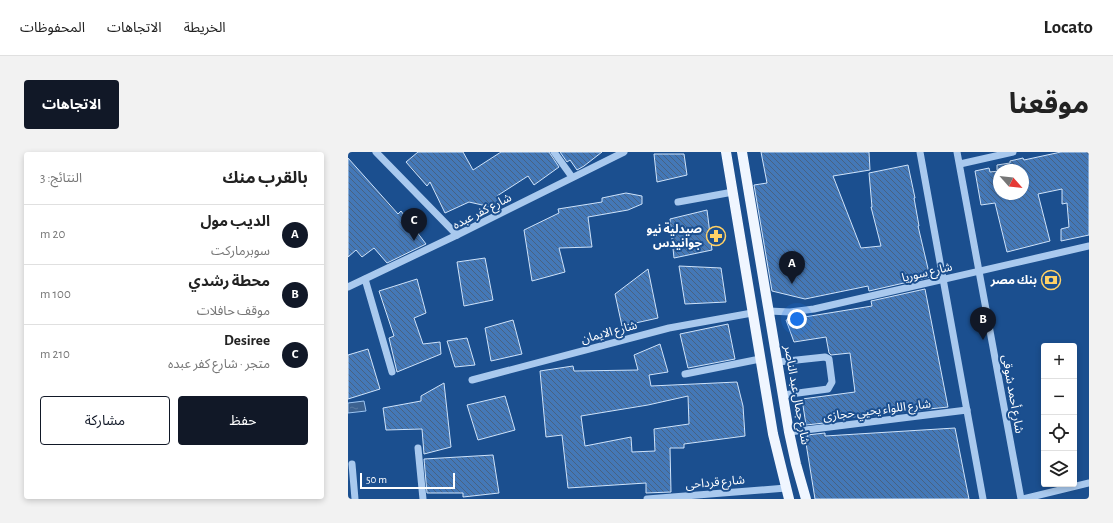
<!DOCTYPE html>
<html lang="ar">
<head>
<meta charset="utf-8">
<style>
	body { margin:0; font-family:"Alegreya Sans","Noto Sans Arabic",sans-serif; background:#f2f2f2; color:#222; direction:rtl }
	.controls { position:absolute; right:12px; bottom:12px; display:grid; overflow:hidden; border-radius:4px; box-shadow:0 2px 6px #0003 }
	.controls button { width:36px; height:36px; display:grid; place-items:center; padding:0; border:0; border-bottom:1px solid #e0e0e0; background:#fff; color:#222; font:20px sans-serif }
	.compass { position:absolute; left:645px; top:12px; width:36px; height:36px; border-radius:50%; background:#fff; box-shadow:0 2px 6px #0003; rotate:117deg }
	.scale { position:absolute; left:12px; bottom:10px; width:95px; box-sizing:border-box; padding-left:4px; border:2px solid #fff; border-top:0; font-size:11px; line-height:14px; white-space:nowrap; color:#fff; -webkit-text-stroke:3px #1b4f8f; paint-order:stroke }
	.you { position:absolute; left:449px; top:167px; width:14px; height:14px; margin:-10px; border:3px solid #fff; border-radius:50%; background:#1a73e8; box-shadow:0 0 0 6px #1a73e833 }
	.badge { display:grid; place-items:center; width:26px; height:26px; border-radius:50%; background:#111827; color:#fff; font-size:13px; font-weight:700 }
	.pin { position:absolute; translate:-50% -33px; filter:drop-shadow(0 1px 2px #0008) }
	.pin::after { content:''; position:absolute; top:21px; width:14px; height:12px; background:inherit; clip-path:polygon(0 0,100% 0,50% 100%) }
	.list { margin:0; padding:0; list-style:none }
	h2 { display:flex; justify-content:space-between; align-items:center; height:52px; margin:0; padding:0 16px; font-size:17px }
	h2 small { font-size:13px; font-weight:400; color:#767676 }
	.list li { display:grid; grid-template-columns:26px 1fr auto; gap:12px; align-items:center; box-sizing:border-box; height:60px; padding:0 16px; border-top:1px solid #e0e0e0 }
	.list b { display:block; font-size:15px; white-space:nowrap }
	.list p { margin:0; font-size:13px; white-space:nowrap; color:#767676 }
	.list em { font-size:13px; font-style:normal; color:#767676 }
	.actions { display:flex; gap:8px; padding:12px 16px }
	.actions a { flex:1; padding:9px 0; border:1px solid #111827; border-radius:4px; text-align:center; font-size:14px; color:#111827 }
	.actions .main { background:#111827; color:#fff }
	.icon { flex:none; width:22px; height:22px; fill:none; stroke:currentColor; stroke-width:2; stroke-linecap:round; stroke-linejoin:round }
	.map { position:relative; flex:none; width:741px; height:347px; overflow:hidden; direction:ltr; border-radius:4px }
	header { display:flex; align-items:center; gap:24px; box-sizing:border-box; height:56px; padding:0 20px; background:#fff; border-bottom:1px solid #e0e0e0 }
	header strong { font-size:19px }
	nav { display:flex; gap:22px; margin-inline-start:auto; font-size:14px }
	.intro { display:flex; align-items:center; justify-content:space-between; box-sizing:border-box; height:96px; padding:0 24px }
	h1 { margin:0; font-size:28px }
	.button { padding:10px 18px; border-radius:4px; background:#111827; color:#fff; font-size:14px; font-weight:700 }
	main { display:flex; gap:24px; padding:0 24px }
	aside { flex:1; background:#fff; border-radius:4px; box-shadow:0 2px 6px #0003 }
	.map>svg:first-child { display:block }
	.water { fill:url(#water-ripples); stroke:#9cc4f0 }
	.building { fill:url(#building-back-hatch); stroke:#cfe3fa; fill-rule:evenodd }
	.lines { fill:none; stroke-linecap:round; stroke-linejoin:round }
	.minor { stroke:#a9c9ee; stroke-width:7 }
	.major { stroke:#f0f6ff; stroke-width:10 }
	.labels { text-anchor:middle; stroke-width:4; stroke-linejoin:round; paint-order:stroke }
	.street-label { font-size:12px; fill:#fff; stroke:#1b4f8f }
	.poi-label { font-size:12px; font-weight:bold; fill:#fff; stroke:#1b4f8f; text-anchor:end }
</style>
</head>
<body>
<header>
<strong>Locato</strong>
<nav><a>الخريطة</a><a>الاتجاهات</a><a>المحفوظات</a></nav>
</header>
<div class="intro"><h1>موقعنا</h1><a class="button">الاتجاهات</a></div>
<main>
<div class="map">
<svg width="741" height="347" viewBox="0 0 741 347">
	<defs>
		<pattern id="water-ripples" width="26" height="14" patternUnits="userSpaceOnUse"><rect width="26" height="14" fill="#3c6290"/><path d="M2 4q2-2 4 0t4 0M15 11q2-2 4 0t4 0" fill="none" stroke="#597aa1"/></pattern>
		<pattern id="building-back-hatch" width="6" height="6" patternUnits="userSpaceOnUse"><rect width="6" height="6" fill="#4478b7"/><path d="M-1 5l2 2M0 0l6 6M5-1l2 2" fill="none" stroke="#486282"/></pattern>
	</defs>
	<rect width="100%" height="100%" fill="#1b4f8f"/>
	<path class="water" d="M16 249 18 259 0 261V251Z"/>
	<g class="building">
		<path d="M70 0H115L125 18 153 0H201L211 15 186 33 180 24 149 44 153 49 143 55 121 50 97 61 82 30 79 34 58 10Z"/>
		<path d="M212 0H254L236 14 229 18 222 8 219 10Z"/>
		<path d="M413 0H521L522 18 485 24 513 96 533 94 523 55H524L521 21 560 13 567 46H566L571 74H570L582 125 521 139 520 134 457 147 424 139 406 33 419 31Z"/>
		<path d="M713 0H741V83L713 89V77L721 75 719 51 714 52V37L690 42 702 89 659 100 647 51 633 53 627 19 641 16 642 20 651 19V42H675V18H649V13L662 11V9L675 6 676 8Z"/>
		<path d="M306 2H336L339 23 309 30Z"/>
		<path d="M0 6 50 62 53 59 78 92 39 111 26 96 14 105 8 98 0 105Z"/>
		<path d="M278 41 294 44V52L280 58 240 65 244 95 211 96 217 120 184 129 176 78 211 61 210 57 254 50V46Z"/>
		<path d="M359 58 364 98 326 106 322 67Z"/>
		<path d="M137 106 145 148 116 154 109 110Z"/>
		<path d="M331 114 373 116 378 150 337 152Z"/>
		<path d="M300 117 310 166 274 174 267 142Z"/>
		<path d="M69 127 78 161 66 166 75 192 92 190 93 202 49 220 41 186 46 184 31 139Z"/>
		<path d="M577 137 600 255 476 268V271L458 273 454 247 507 240 502 201 483 203 481 201 478 185 446 190 438 168 524 154 523 149Z"/>
		<path d="M165 168 174 202 143 209 137 176Z"/>
		<path d="M380 172 387 207 340 216 332 182Z"/>
		<path d="M119 186 127 213 107 215 99 189Z"/>
		<path d="M312 192 320 220 301 223 303 234 389 230 395 254 397 284 336 292V296H322L323 340 298 341V331L220 336 214 283 198 285 192 219 225 214 226 219 290 218 286 203ZM340 244 341 272 306 277 307 299 284 300 283 285 237 294 233 264 300 253Z"/>
		<path d="M20 197 32 237 0 247V203Z"/>
		<path d="M96 231 103 295 76 302 74 277 38 278 35 256 73 249V244Z"/>
		<path d="M157 244 167 278 130 288 119 253Z"/>
		<path d="M607 276 621 347H467L457 285H460L459 283 477 281V284Z"/>
		<path d="M145 303 151 341 115 345V341H79L76 307Z"/>
	</g>
	<g class="lines">
		<g class="minor">
			<path d="M28 0 109 83"/>
			<path d="M206 0 224 25"/>
			<path d="M572 0 635 347"/>
			<path d="M609 0 673 347"/>
			<path d="M612 12 665 0"/>
			<path d="M330 50 385 40"/>
			<path d="M17 127 44 220"/>
			<path d="M0 135 109 83 276 0"/>
			<path d="M421 159 442 160 466 157 741 94"/>
			<path d="M430 210 477 205 481 207 484 230 480 237 435 243"/>
			<path d="M337 222 412 207"/>
			<path d="M124 228 321 176 404 161"/>
			<path d="M441 280 619 258"/>
			<path d="M70 296 75 347"/>
			<path d="M4 312 7 347"/>
			<path d="M299 347 438 336"/>
			<path d="M675 347 741 331"/>
		</g>
		<g class="major">
			<path d="M378 0 425 282 441 347"/>
			<path d="M394 0 441 280 448 312 458 347"/>
		</g>
	</g>
	<defs>
		<symbol id="pharmacy-ring" viewBox="-11 -11 22 22"><circle r="9.5" fill="#1b4f8f" stroke="#ffd166" stroke-width="1.5"/><path d="M-2-6h4v4h4v4h-4v4h-4v-4h-4v-4h4Z" fill="#ffd166"/></symbol>
		<symbol id="bank-ring" viewBox="-11 -11 22 22"><circle r="9.5" fill="#1b4f8f" stroke="#ffd166" stroke-width="1.5"/><path d="M-6-4H6V4H-6ZM0-2.3a2.3 2.3 0 1 0 0 4.6a2.3 2.3 0 1 0 0-4.6Z" fill="#ffd166"/></symbol>
	</defs>
	<g fill-rule="evenodd">
		<use href="#pharmacy-ring" x="357" y="73" width="22" height="22"/>
		<use href="#bank-ring" x="692" y="117" width="22" height="22"/>
	</g>
	<g class="labels">
		<g class="street-label">
			<text transform="translate(134 59) rotate(-27)" y="4">شارع كفر عبده</text>
			<text transform="translate(579 120) rotate(-13)" y="4">شارع سوريا</text>
			<text transform="translate(261 180) rotate(-15)" y="4">شارع الايمان</text>
			<text transform="translate(665 242) rotate(80)" y="4">شارع أحمد شوقى</text>
			<text transform="translate(449 243) rotate(80)" y="4">شارع جمال عبد الناصر</text>
			<text transform="translate(529 258) rotate(-7)" y="4">شارع اللواء يحيي حجازى</text>
			<text transform="translate(367 330) rotate(-5)" y="4">شارع قرداحى</text>
		</g>
		<g class="poi-label">
			<text x="354" y="81">صيدلية نيو<tspan x="354" dy="14">جوانيدس</tspan></text>
			<text x="689" y="132">بنك مصر</text>
		</g>
	</g>
</svg>
<div class="controls">
<button>+</button>
<button>−</button>
<button><svg class="icon" aria-label="locate" viewBox="0 0 24 24"><circle cx="12" cy="12" r="6"/><path d="M12 2v4M12 18v4M2 12h4M18 12h4"/></svg></button>
<button><svg class="icon" aria-label="layers" viewBox="0 0 24 24"><path d="M12 4l9 5-9 5-9-5zM3 14l9 5 9-5"/></svg></button>
</div>
<svg class="compass" viewBox="-18 -18 36 36"><path d="M0-13l5 13h-10z" fill="#e53935"/><path d="M0 13l5-13h-10z" fill="#767676"/></svg>
<div class="scale">50 m</div>
<div class="you"></div>
<div class="pin badge" style="left:444px;top:132px">A</div>
<div class="pin badge" style="left:635px;top:188px">B</div>
<div class="pin badge" style="left:66px;top:89px">C</div>
</div>
<aside>
<h2>بالقرب منك<small>النتائج: 3</small></h2>
<ul class="list">
<li><span class="badge">A</span><div><b>الديب مول</b><p>سوبرماركت</p></div><em>20 m</em></li>
<li><span class="badge">B</span><div><b>محطة رشدي</b><p>موقف حافلات</p></div><em>100 m</em></li>
<li><span class="badge">C</span><div><b>Desiree</b><p>متجر · شارع كفر عبده</p></div><em>210 m</em></li>
</ul>
<div class="actions"><a class="main">حفظ</a><a>مشاركة</a></div>
</aside>
</main>
</body>
</html>
